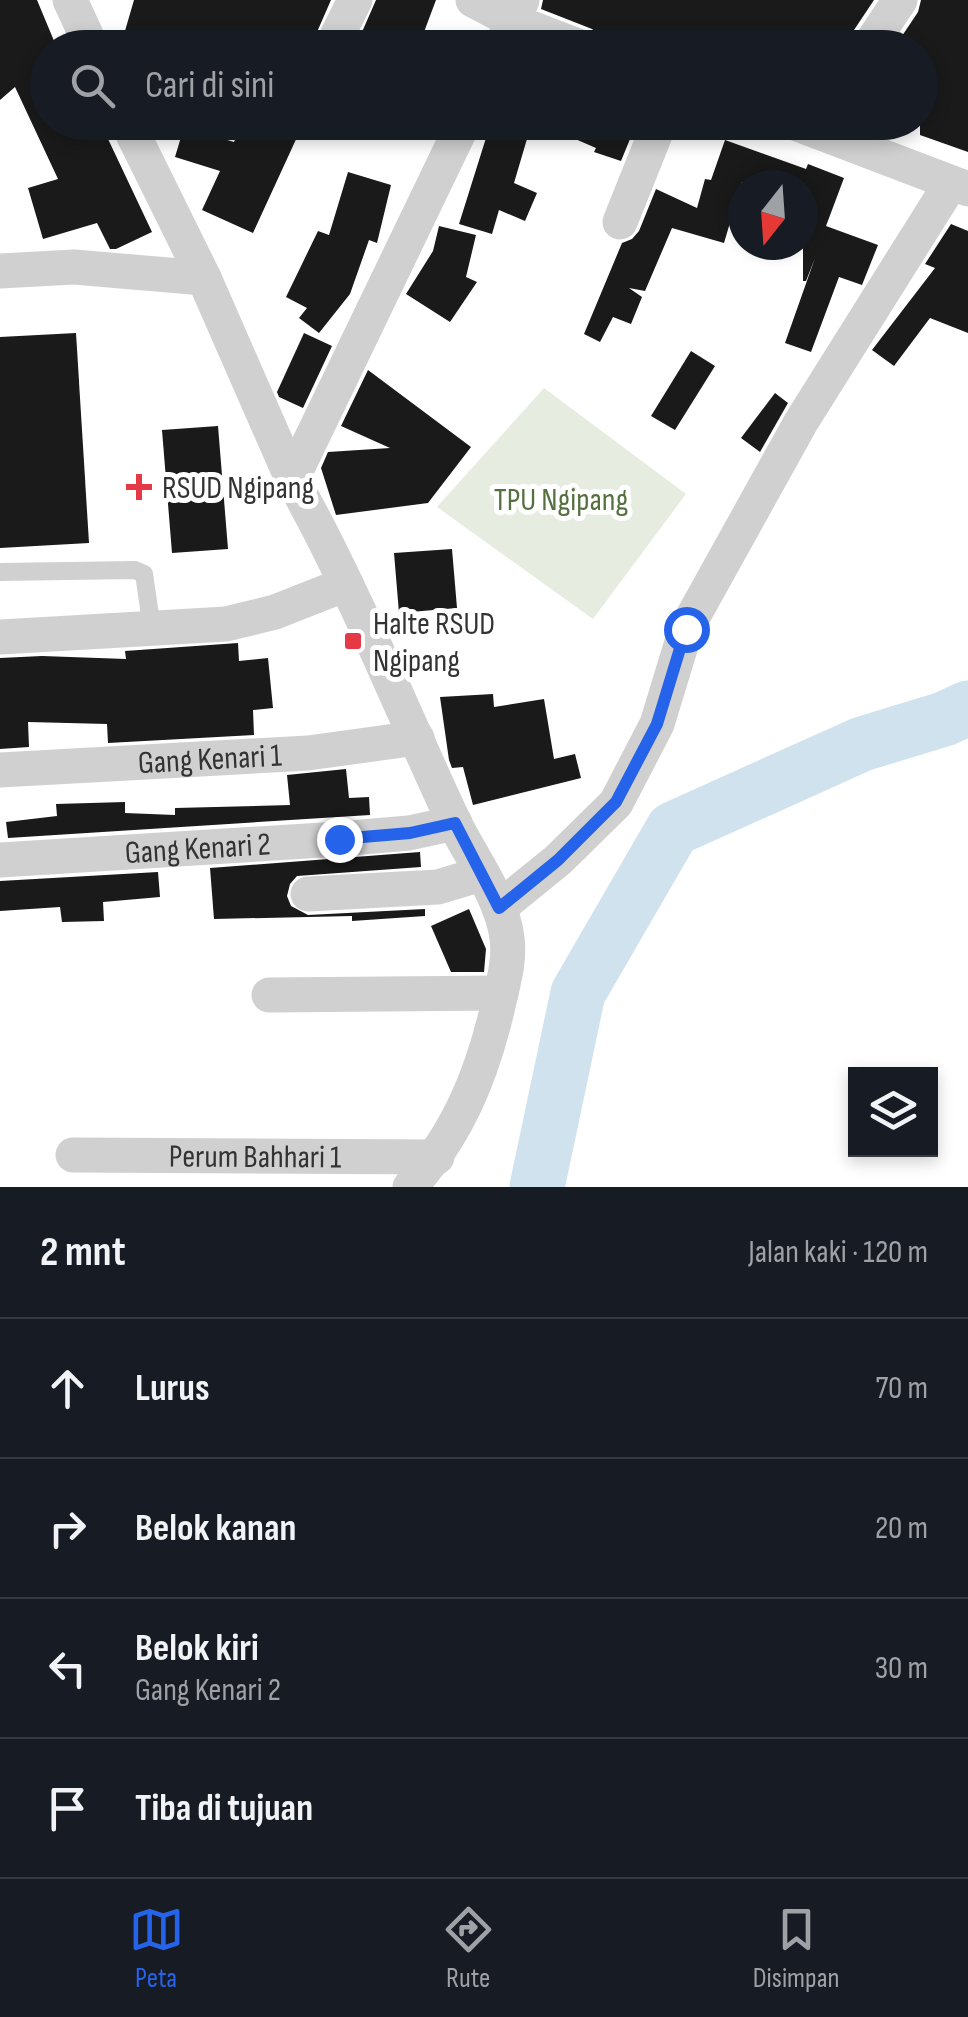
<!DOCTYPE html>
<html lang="id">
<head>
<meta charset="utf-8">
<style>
	body { margin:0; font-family:"Sofia Sans Condensed",sans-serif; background:#242831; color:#f1f3f6 }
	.controls { position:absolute; right:30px; bottom:30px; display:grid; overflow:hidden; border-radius:0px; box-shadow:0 5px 15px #0003 }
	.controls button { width:90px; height:90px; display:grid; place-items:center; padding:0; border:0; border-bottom:2px solid #363941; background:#171b24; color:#f1f3f6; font:50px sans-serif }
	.compass { position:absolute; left:728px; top:170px; width:90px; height:90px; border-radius:50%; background:#171b24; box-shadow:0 5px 15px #0003; rotate:197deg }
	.stop { position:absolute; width:30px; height:30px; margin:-22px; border:8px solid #2563eb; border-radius:50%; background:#fff }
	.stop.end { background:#2563eb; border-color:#fff; box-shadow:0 2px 10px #0008 }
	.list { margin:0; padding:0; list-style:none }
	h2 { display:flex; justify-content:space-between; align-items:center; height:130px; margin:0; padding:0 40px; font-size:42px }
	h2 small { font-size:32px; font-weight:400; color:#9ea1a6 }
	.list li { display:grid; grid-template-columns:65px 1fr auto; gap:30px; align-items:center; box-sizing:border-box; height:140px; padding:0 40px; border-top:2px solid #363941 }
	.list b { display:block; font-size:38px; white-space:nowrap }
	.list p { margin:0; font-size:32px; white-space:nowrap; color:#9ea1a6 }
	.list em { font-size:32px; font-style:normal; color:#9ea1a6 }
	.icon { flex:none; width:55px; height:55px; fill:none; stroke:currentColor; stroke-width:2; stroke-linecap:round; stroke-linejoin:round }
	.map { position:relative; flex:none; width:968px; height:1187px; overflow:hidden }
	.search { position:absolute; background:#171b24; box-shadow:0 5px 15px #0003; left:30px; right:30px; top:30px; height:110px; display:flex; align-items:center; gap:25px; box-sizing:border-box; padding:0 35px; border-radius:55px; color:#9ea1a6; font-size:38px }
	.sheet { height:690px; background:#171b24 }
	nav { display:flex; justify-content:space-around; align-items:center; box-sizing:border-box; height:140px; border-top:2px solid #363941; background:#171b24; font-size:28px; color:#9ea1a6 }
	nav a { display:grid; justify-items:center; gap:5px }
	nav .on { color:#2563eb }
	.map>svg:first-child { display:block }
	.green { fill:#e6ecdf }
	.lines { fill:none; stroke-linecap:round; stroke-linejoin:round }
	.river { stroke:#cfe2ee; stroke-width:55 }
	.building { fill:#1a1a1a }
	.lane { stroke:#d0d0d0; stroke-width:18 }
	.street { stroke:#d0d0d0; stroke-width:35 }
	.route { stroke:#2563eb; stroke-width:12 }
	.poi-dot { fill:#e63946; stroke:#fff; stroke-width:4 }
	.labels { text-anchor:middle; stroke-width:10; stroke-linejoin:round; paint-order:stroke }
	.poi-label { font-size:32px; fill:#333; stroke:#fff; text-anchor:start }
	.park-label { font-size:32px; fill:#56703f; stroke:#fff }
	.street-label { font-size:32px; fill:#333; stroke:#fff }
</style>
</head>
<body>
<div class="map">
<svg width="968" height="1187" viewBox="0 0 968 1187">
	<rect width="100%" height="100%" fill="#fff"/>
	<path class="green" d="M544 388 686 494 593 619 437 507Z"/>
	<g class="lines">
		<path class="river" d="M537 1187 578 993 673 829 862 744 944 719 968 708"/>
	</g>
	<g class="building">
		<path d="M0 0H37L57 48H48V122H87L93 136 100 122 152 232 116 249H110L97 223 43 239 28 188 58 179 15 87 0 100Z"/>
		<path d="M134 0H331L310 48H200L157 34 153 48H120Z"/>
		<path d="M376 0H436L418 48H355Z"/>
		<path d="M543 0H874L850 36 847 48H756L719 34 713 48H604L600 36 592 29 541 9Z"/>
		<path d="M921 0H968V152L920 135V48H894L918 12Z"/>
		<path d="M243 122H304L253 233 202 210 220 171 175 157 184 127 234 142Z"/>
		<path d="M491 122H532L514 183 537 193 525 221 499 210 492 234 459 224Z"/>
		<path d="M536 122H637L621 161 594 152 596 148Z"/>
		<path d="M725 140 806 169 808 164 844 178 826 226 878 245 862 285 839 277 811 352 785 343 815 258 806 281H803V185L742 182 724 243 672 228 645 291 629 288 642 297 631 324 613 317 600 342 584 334 622 243 632 239 639 231 656 189 697 208 705 179 711 180Z"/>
		<path d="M348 172 391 185 377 243 369 240 350 294 319 333 299 318 307 308 286 297 318 231 329 235Z"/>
		<path d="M951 224 968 231V333L930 318 894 366 872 350 935 268 925 264Z"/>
		<path d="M439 226 476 235 466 277 477 282 450 322 406 294 433 251Z"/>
		<path d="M76 333 89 543 0 548V337Z"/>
		<path d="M304 333 332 346 303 408 279 397 277 392Z"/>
		<path d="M691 351 715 366 675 430 651 416Z"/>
		<path d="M368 370 471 447 428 503 336 515 321 468 328 452 390 448 341 426Z"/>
		<path d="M775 393 788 403 760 452 741 438Z"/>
		<path d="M218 426 228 549 172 553 162 430Z"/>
		<path d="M452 549 457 608 399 613 394 553Z"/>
		<path d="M238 643 239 661 268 658 273 708 253 710 254 735 108 743 107 724 28 722 29 747 0 749V658L42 656 126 659 125 651Z"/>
		<path d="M493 694 494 707 544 699 554 759 575 754 581 778 473 805 463 767 452 768 449 760 440 697Z"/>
		<path d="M346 769 349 798 369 797 370 815 8 838 6 822 57 816 56 804 125 802V813L175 815V808L290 805 287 775Z"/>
		<path d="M420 852 421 867 297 876 290 884 287 896 291 906 308 915 425 909V916L352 921V916L214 919 210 868Z"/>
		<path d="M158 872 160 897 103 902 104 921 62 922 60 907 0 911V881Z"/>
		<path d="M469 909 486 949 484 972H451L431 926Z"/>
	</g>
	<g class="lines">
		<path class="lane" d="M0 572 135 570 144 574 152 629"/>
		<g class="street">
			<path d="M70 0 92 48"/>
			<path d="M473 0 513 21 500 48"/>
			<path d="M522 0 513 21 583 48"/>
			<path d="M331 48 355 0"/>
			<path d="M868 48 900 0"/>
			<path d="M127 122 204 278 292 479"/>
			<path d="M792 122 968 189"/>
			<path d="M620 222 660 122"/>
			<path d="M0 271 74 267 204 278"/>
			<path d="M0 637 226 624 275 612 346 584"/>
			<path id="s1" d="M0 770 308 753 417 738"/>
			<path id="s2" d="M0 860 339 839 409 833 455 823"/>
			<path d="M308 894 438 887 481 874"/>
			<path d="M499 908 558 860 616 803 657 724 686 629 801 422 951 183"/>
			<path d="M269 995 501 993"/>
			<path id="s3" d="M73 1155 437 1157"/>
			<path d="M410 1187C458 1134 482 1075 498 1006 503 983 510 962 507 938 502 897 472 859 454 822 400 707 354 589 292 479L464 122"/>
		</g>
	</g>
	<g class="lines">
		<path class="route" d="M339 839 410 833 455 823 499 908 558 860 616 802 657 724 686 629"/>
	</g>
	<g class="poi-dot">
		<path d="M134 472h10v10h10v10h-10v10h-10v-10h-10v-10h10z"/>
		<rect x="343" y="631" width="20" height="20" rx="5"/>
	</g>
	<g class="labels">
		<g class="poi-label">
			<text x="162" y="498">RSUD Ngipang</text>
			<text x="373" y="634">Halte RSUD<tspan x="373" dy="37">Ngipang</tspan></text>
		</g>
		<g class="park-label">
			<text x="561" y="510">TPU Ngipang</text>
		</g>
		<g class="street-label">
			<text dy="11" stroke="none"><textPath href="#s1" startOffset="210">Gang Kenari 1</textPath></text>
			<text dy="11" stroke="none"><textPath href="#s2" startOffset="198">Gang Kenari 2</textPath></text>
			<text dy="11" stroke="none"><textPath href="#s3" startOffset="182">Perum Bahhari 1</textPath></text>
		</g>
	</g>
</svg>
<div class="controls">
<button><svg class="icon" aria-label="layers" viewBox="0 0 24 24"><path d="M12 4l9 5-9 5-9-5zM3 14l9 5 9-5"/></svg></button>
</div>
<svg class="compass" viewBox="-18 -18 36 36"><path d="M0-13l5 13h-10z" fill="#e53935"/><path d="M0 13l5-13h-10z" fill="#9ea1a6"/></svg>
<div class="stop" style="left:686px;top:629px"></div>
<div class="stop end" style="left:339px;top:839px"></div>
<div class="search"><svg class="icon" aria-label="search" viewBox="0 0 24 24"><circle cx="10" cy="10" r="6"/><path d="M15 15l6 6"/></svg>Cari di sini</div>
</div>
<section class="sheet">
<h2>2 mnt<small>Jalan kaki · 120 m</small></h2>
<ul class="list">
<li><svg class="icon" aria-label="ahead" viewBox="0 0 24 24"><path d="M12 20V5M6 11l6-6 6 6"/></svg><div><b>Lurus</b></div><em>70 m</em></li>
<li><svg class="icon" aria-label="right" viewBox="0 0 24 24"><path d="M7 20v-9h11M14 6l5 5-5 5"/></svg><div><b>Belok kanan</b></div><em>20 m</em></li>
<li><svg class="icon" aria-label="left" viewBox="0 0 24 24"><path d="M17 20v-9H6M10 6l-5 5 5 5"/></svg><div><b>Belok kiri</b><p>Gang Kenari 2</p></div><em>30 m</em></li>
<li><svg class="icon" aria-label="arrive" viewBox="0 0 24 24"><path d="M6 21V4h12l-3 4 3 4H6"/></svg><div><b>Tiba di tujuan</b></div></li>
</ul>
</section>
<nav>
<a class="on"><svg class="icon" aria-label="map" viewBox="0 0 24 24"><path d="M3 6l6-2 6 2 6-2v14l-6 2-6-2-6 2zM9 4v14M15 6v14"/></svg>Peta</a>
<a><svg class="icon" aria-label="directions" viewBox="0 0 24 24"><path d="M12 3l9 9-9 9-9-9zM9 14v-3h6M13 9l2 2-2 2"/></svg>Rute</a>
<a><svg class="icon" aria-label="saved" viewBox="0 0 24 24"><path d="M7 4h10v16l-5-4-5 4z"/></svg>Disimpan</a>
</nav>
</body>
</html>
